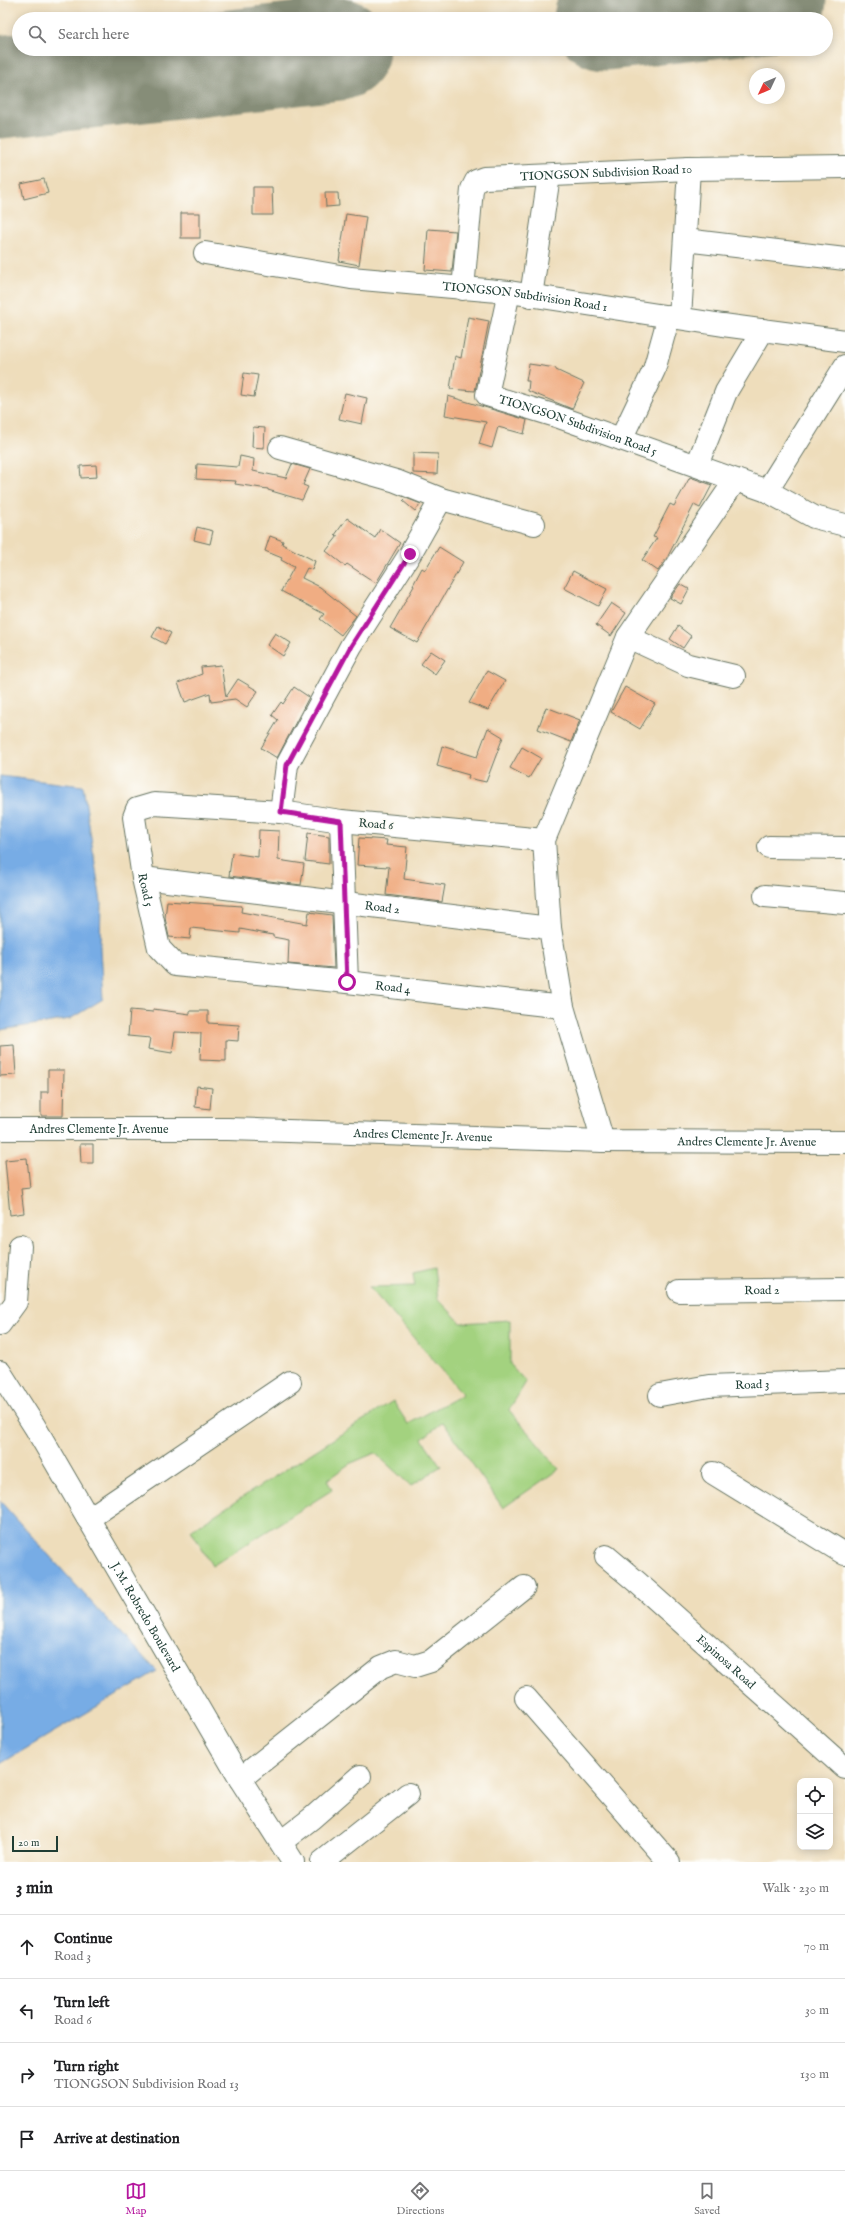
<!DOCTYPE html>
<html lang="en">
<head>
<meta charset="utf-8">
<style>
	body { margin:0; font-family:"IM FELL English",serif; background:#f2f2f2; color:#202124 }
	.controls { position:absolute; right:12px; bottom:12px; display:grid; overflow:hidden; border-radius:8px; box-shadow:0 2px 10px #0003 }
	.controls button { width:36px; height:36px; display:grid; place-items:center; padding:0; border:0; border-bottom:1px solid #e0e0e0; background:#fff; color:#202124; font:20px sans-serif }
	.compass { position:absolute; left:749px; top:68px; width:36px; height:36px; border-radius:50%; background:#fff; box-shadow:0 2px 10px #0003; rotate:226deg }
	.scale { position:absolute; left:12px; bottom:10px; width:46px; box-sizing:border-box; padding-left:4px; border:2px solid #1f3d34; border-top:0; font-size:11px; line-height:14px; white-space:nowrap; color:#1f3d34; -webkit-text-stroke:3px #fdfcf7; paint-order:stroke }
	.stop { position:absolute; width:12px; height:12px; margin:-9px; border:3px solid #b5179e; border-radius:50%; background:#fff }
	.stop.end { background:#b5179e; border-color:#fff; box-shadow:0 1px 4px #0008 }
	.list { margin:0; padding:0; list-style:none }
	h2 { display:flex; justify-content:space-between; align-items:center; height:52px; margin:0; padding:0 16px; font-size:17px }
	h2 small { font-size:13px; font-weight:400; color:#757577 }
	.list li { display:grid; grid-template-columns:26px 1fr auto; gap:12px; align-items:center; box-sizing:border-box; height:64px; padding:0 16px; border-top:1px solid #e0e0e0 }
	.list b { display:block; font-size:15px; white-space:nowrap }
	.list p { margin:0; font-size:13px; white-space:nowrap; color:#757577 }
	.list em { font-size:13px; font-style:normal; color:#757577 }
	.icon { flex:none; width:22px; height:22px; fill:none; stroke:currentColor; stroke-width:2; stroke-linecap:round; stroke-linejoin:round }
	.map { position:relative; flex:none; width:845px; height:1862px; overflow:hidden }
	.search { position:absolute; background:#fff; box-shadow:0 2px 10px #0003; left:12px; right:12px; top:12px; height:44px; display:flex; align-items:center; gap:10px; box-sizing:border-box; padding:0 14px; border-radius:22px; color:#757577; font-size:15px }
	.sheet { height:308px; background:#fff }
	nav { display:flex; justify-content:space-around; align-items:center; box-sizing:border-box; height:56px; border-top:1px solid #e0e0e0; background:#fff; font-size:11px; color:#757577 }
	nav a { display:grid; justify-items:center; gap:2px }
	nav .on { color:#b5179e }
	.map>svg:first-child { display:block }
	.green { fill:#a3d27f; stroke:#61885a }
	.water { fill:#77ace5; stroke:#4b748c }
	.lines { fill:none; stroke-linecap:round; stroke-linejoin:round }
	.runway { stroke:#868d78; stroke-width:103 }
	.building { fill:#f0ad83 }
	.minor-casing { stroke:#677563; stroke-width:24 }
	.major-casing { stroke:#677563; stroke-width:24 }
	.minor { stroke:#fff; stroke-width:22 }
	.major { stroke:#fff; stroke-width:22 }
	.route { stroke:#b5179e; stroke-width:5 }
	.labels { text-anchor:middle; stroke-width:3; stroke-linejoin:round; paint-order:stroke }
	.street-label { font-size:12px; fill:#1f3d34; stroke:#fdfcf7 }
</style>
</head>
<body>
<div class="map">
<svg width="845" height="1862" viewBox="0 0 845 1862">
	<rect width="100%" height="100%" fill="#fdfcf7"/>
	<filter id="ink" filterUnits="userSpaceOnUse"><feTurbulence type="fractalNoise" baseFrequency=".025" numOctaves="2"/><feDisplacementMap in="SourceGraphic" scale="8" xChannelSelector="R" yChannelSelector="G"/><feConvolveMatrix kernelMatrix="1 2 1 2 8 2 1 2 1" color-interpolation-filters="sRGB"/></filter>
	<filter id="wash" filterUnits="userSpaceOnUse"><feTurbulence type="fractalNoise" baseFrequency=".012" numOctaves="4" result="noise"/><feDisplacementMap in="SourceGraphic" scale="16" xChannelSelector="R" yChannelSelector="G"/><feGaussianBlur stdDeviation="0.9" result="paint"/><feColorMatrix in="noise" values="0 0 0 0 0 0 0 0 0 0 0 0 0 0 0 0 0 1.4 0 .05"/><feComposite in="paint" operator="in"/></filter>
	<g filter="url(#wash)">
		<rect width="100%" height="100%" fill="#edb"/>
		<path class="green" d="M434 1268 438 1299 461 1323 510 1320V1364L526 1382 509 1410 559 1469 503 1508 443 1422 422 1439 441 1466 411 1486 375 1453 349 1464 327 1480 332 1490 212 1566 191 1530 393 1401 408 1424 463 1394 369 1287 415 1286 413 1273Z"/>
		<g class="water">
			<path d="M0 776 83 786 101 902 100 948 103 999 70 1019 0 1030Z"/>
			<path d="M0 1501 102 1614 157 1671 0 1764Z"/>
		</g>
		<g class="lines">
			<g class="runway">
				<path d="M605 19 775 0"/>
				<path d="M0 87 338 49"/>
			</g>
		</g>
		<g id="blocks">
			<g class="building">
				<path d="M44 179 48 193 24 199 21 184Z"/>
				<path d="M253 187H272L273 215H253Z"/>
				<path d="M325 193H338L339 206 326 207Z"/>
				<rect x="181" y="213" width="19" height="25"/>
				<path d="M346 214 366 217 359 265 339 261Z"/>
				<path d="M428 229 456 231 452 272 425 270Z"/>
				<path d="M468 317 489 321 475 391 450 389 455 356 461 358Z"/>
				<path d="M529 364 556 368V370L584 383 572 409 528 391 529 381H526Z"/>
				<path d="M244 373 258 375 254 397 241 395Z"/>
				<path d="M345 393 367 398 362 424 339 419Z"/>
				<path d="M448 396 527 420 524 434 498 427 492 448 479 444 486 422 445 415Z"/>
				<path d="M253 427 265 428 264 448 252 447Z"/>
				<path d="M413 453 438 454 437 474 413 473Z"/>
				<path d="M240 456 254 459 253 471 286 478 292 464 310 469 303 485 308 487 302 500 268 490V489L235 484 236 481 196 479 197 464 238 467Z"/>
				<path d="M96 465 97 477 81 478 80 466Z"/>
				<path d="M690 477 712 485 700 508 694 505 668 556 658 571 642 560 657 538 653 537 670 504 674 506Z"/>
				<path d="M406 498 421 504 415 511 403 501Z"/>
				<path d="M347 518 375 538 380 529 400 543 376 583 347 564 345 566 326 551 338 536 335 535Z"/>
				<path d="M197 527 213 531 210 544 194 540Z"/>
				<path d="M270 536 283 541 282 544 315 561 312 570 307 568 302 578 320 587 356 616 341 635 320 619 324 614 281 591 294 567 281 560 282 558 265 551Z"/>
				<path d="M439 547 463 562 417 643 390 628 414 586 413 585 422 568 425 570Z"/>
				<path d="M573 571 607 589 598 606 564 588Z"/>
				<path d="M680 584 689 589 681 604 670 598Z"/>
				<path d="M611 603 626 613 611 636 596 625Z"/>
				<path d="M158 626 171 633 165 644 152 637Z"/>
				<path d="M678 626 691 636 683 648 670 639Z"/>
				<path d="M275 633 291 643 283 656 267 645Z"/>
				<path d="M431 651 445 660 435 674 421 664Z"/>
				<path d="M221 665 226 697 238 679 258 691 247 707 235 699 211 702 210 693 185 702 178 683 202 674 201 667Z"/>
				<path d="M487 671 505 681 488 710 469 703Z"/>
				<path d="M294 687 309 697 277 758 261 748 278 720 272 715 281 702 283 704Z"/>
				<path d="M625 687 655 704 640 729 611 712Z"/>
				<path d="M546 707 580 720 571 742 538 729Z"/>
				<path d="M488 728 503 737 486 782 468 778 469 775 437 766 442 746 477 757Z"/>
				<path d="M522 747 541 758 529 778 510 768Z"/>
				<path d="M259 830 279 831 278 860 304 864 301 885 229 876 232 853 258 857Z"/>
				<path d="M308 833 329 836V864L305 861Z"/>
				<path d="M359 838 387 840 386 845 407 847 404 879 445 885 442 902 386 895 389 867 357 865Z"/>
				<path d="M167 901 242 906 241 912 307 924 309 912 332 915 334 968 288 964 289 940 273 937V935L240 929V933L191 928 190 939 169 937 165 918Z"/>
				<path d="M153 1009 190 1014V1011H208V1023L239 1025 238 1041 226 1040V1061L200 1060 201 1033 175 1032 172 1053 148 1049 150 1038 128 1036 130 1010 153 1012Z"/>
				<path d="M14 1045 16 1075 0 1076V1046Z"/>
				<path d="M48 1070H64L63 1116H41V1092H48Z"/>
				<path d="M197 1086 212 1088 210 1109 195 1107Z"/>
				<path d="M80 1144H93V1163H81Z"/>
				<path d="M27 1158 30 1188 21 1189 24 1213 10 1215 5 1160Z"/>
			</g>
		</g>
	</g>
	<g filter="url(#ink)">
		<use href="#blocks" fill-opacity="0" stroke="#677563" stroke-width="1"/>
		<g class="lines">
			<defs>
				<g id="minor">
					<path d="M685 240 845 259"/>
					<path id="s1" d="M205 253 351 278 509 292 723 325 845 341"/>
					<path id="s2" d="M463 289 472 189 476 181 484 178 689 169 845 167"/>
					<path id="s3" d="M509 292 487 395 556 416 767 491"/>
					<path d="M531 296 549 176"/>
					<path d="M680 318 689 169"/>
					<path d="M845 366 767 491 814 517 845 525"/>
					<path d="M621 439 654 370 669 316"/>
					<path d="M280 448 396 481 441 499 410 554 351 646 287 765 281 812"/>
					<path d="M697 465 726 392 763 330"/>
					<path d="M441 499 534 524"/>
					<path d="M734 676 688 665 628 637 735 481"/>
					<path d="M341 821 347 982"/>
					<path id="s4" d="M544 840 341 821 281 812 154 804 137 809 134 817 143 878 159 948 175 965 347 982 563 1007"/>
					<path d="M769 847 845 848"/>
					<path id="s5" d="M143 878 550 928"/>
					<path d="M765 896 845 903"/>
					<path d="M603 1141 563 1007 550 928 544 840 628 637"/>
					<path id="s6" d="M679 1291 845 1289"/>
					<path d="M0 1324 16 1302 20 1246"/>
					<path id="s7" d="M660 1395 709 1386 845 1381"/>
					<path d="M713 1473 845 1554"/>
					<path d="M88 1519 290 1382"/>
					<path id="s8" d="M606 1556 638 1583 845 1768"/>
					<path d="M526 1698 669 1862"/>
					<path d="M240 1779 381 1667 396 1661 415 1666 431 1661 524 1587"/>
					<path d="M281 1842 312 1818 360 1776"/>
					<path d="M322 1862 408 1794"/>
				</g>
				<g id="major">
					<path id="s9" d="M0 1129H228L603 1141 845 1142"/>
					<path id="s10" d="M0 1372 35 1427 240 1779 293 1862"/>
				</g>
			</defs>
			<use href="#minor" class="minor-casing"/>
			<use href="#major" class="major-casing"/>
			<use href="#minor" class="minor"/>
			<use href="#major" class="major"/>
		</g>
	</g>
	<g class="lines" filter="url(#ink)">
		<path class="route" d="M347 982 341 821 281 812 287 765 351 646 410 554"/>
	</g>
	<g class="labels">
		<g class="street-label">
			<text dy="4" stroke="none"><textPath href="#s2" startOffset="240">TIONGSON Subdivision Road 10</textPath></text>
			<text dy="4" stroke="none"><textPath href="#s1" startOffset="323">TIONGSON Subdivision Road 1</textPath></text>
			<text dy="4" stroke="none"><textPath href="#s3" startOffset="201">TIONGSON Subdivision Road 5</textPath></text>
			<text transform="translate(376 824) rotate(5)" y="4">Road 6</text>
			<text dy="4" stroke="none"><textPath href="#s4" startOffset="492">Road 5</textPath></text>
			<text dy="4" stroke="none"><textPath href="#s5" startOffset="241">Road 2</textPath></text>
			<text dy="4" stroke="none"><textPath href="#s4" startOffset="794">Road 4</textPath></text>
			<text dy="4" stroke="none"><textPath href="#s9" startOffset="99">Andres Clemente Jr. Avenue</textPath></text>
			<text dy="4" stroke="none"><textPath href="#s9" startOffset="423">Andres Clemente Jr. Avenue</textPath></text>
			<text dy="4" stroke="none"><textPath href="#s9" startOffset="747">Andres Clemente Jr. Avenue</textPath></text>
			<text dy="4" stroke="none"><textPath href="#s6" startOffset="83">Road 2</textPath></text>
			<text dy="4" stroke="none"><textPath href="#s7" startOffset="93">Road 3</textPath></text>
			<text dy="4" stroke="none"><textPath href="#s10" startOffset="285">J. M. Robredo Boulevard</textPath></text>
			<text dy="4" stroke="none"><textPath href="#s8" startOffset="160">Espinosa Road</textPath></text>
		</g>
	</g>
</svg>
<div class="controls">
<button><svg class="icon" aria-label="locate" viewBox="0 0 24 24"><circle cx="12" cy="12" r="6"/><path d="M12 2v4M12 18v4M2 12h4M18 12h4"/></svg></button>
<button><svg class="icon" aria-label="layers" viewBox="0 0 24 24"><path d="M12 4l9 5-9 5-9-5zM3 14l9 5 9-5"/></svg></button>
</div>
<svg class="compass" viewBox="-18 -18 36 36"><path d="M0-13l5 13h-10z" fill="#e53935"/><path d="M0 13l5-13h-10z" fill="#757577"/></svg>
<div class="scale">20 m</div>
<div class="stop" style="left:347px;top:982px"></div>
<div class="stop end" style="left:410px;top:554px"></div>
<div class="search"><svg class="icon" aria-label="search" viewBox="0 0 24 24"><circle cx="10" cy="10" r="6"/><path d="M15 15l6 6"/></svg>Search here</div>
</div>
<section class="sheet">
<h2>3 min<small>Walk · 230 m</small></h2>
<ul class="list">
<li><svg class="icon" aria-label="ahead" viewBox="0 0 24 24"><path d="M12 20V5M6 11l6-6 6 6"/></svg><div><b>Continue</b><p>Road 3</p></div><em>70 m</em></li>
<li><svg class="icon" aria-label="left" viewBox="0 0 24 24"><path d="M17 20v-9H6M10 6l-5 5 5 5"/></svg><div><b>Turn left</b><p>Road 6</p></div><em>30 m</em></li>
<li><svg class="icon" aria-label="right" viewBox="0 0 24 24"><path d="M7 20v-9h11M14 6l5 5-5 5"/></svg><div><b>Turn right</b><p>TIONGSON Subdivision Road 13</p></div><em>130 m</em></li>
<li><svg class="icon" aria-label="arrive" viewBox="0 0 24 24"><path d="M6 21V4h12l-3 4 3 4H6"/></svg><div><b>Arrive at destination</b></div></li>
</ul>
</section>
<nav>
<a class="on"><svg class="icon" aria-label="map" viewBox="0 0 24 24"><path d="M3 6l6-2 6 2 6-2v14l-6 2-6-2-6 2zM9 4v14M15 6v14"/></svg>Map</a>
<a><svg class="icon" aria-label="directions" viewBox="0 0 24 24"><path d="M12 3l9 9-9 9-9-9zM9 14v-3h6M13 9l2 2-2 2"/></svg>Directions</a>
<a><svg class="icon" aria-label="saved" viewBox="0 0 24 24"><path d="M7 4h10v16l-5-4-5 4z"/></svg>Saved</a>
</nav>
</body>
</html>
